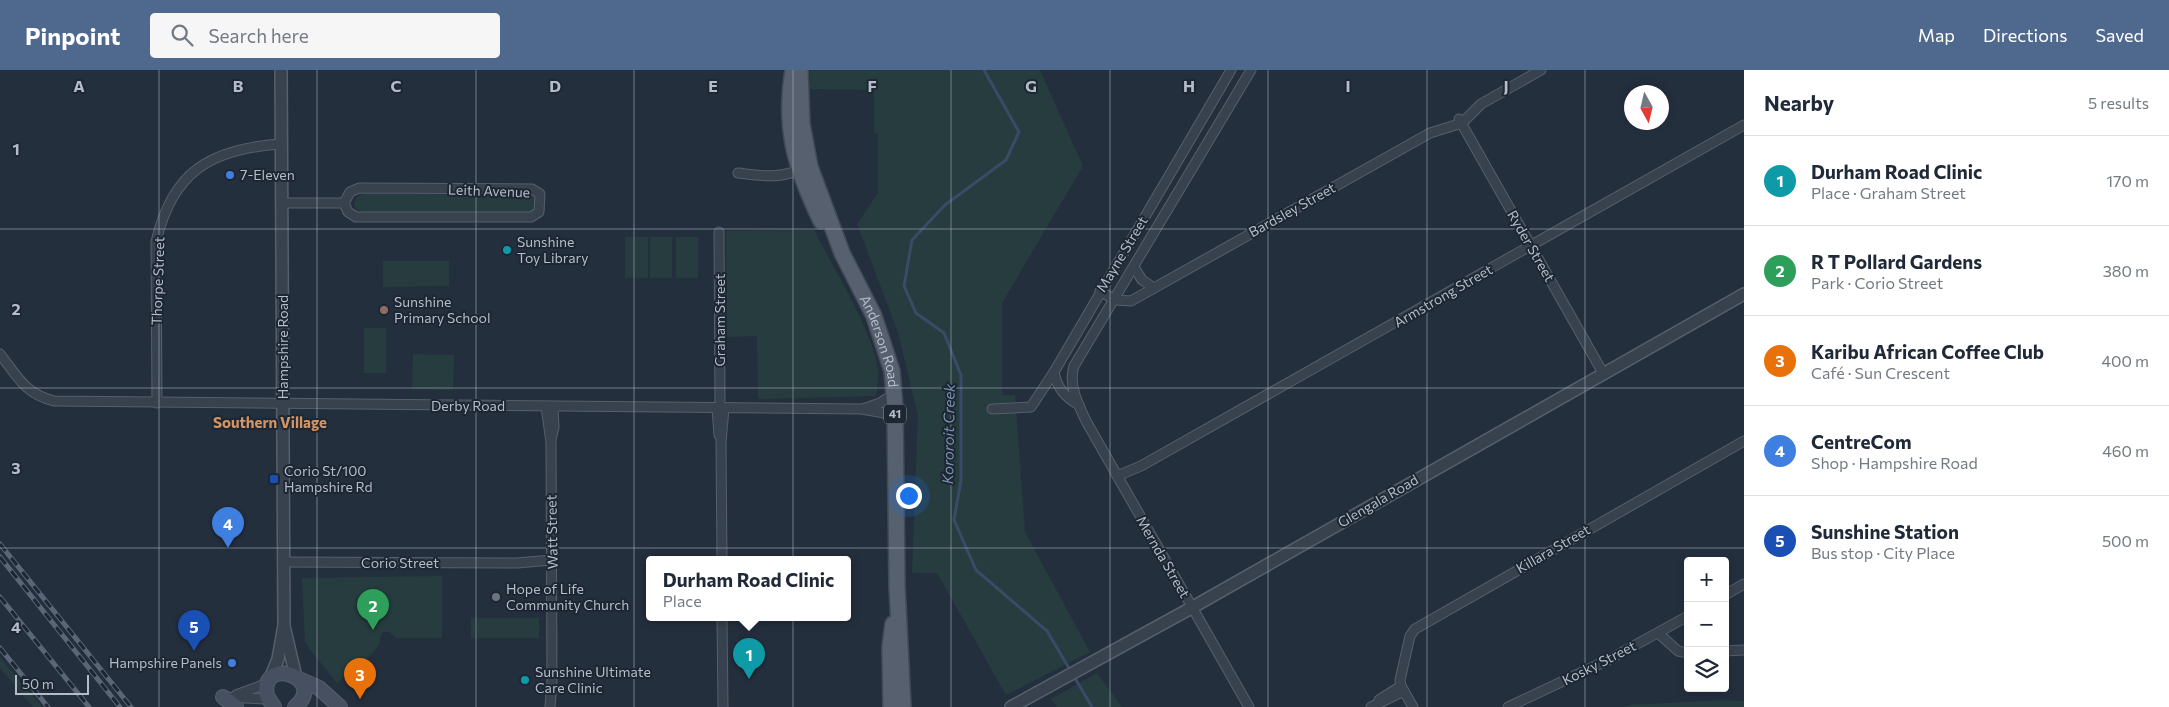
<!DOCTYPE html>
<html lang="en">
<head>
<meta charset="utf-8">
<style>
	body { margin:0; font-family:Commissioner,sans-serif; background:#f6f6f7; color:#1f2937 }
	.controls { position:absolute; right:15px; bottom:15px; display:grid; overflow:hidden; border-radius:5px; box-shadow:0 2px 8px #0003 }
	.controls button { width:45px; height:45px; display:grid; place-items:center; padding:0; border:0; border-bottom:1px solid #e0e1e3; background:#fff; color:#1f2937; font:25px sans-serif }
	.compass { position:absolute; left:1624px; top:15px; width:45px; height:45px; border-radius:50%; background:#fff; box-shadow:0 2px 8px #0003; rotate:172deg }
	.scale { position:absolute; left:15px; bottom:12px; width:74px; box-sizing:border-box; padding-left:5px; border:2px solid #b4bcc9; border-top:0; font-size:14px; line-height:18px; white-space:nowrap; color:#b4bcc9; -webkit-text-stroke:4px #1d2633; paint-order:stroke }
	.you { position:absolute; left:908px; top:425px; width:18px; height:18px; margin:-12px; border:4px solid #fff; border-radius:50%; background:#1a73e8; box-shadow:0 0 0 8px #1a73e833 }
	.badge { display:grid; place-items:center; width:32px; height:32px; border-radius:50%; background:#4f688e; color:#fff; font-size:16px; font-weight:700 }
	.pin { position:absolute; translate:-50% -41px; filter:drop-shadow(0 1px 2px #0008) }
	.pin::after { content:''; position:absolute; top:26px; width:18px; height:15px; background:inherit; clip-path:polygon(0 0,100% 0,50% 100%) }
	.popup { position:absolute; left:646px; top:486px; width:205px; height:65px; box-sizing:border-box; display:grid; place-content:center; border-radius:5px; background:#fff; filter:drop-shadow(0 1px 4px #0005); font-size:16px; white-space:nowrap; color:#747a83 }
	.popup b { font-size:19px; color:#1f2937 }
	.popup::after { content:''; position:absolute; left:50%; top:100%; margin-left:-10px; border:10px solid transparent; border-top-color:#fff }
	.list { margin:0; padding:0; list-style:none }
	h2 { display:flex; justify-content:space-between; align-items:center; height:65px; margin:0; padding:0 20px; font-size:21px }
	h2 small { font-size:16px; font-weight:400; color:#747a83 }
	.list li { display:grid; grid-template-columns:32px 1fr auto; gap:15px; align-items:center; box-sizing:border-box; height:90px; padding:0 20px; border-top:1px solid #e0e1e3 }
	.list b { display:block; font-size:19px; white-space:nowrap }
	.list p { margin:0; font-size:16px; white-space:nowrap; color:#747a83 }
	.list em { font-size:16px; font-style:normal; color:#747a83 }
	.icon { flex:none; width:28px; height:28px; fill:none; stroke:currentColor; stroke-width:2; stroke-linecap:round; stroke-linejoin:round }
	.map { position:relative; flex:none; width:1744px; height:637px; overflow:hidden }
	header { display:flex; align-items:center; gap:30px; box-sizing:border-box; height:70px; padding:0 25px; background:#4f688e; color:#fff }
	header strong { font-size:24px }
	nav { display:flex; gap:28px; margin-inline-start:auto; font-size:18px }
	.search { width:350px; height:45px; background:#f6f6f7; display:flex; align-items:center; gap:12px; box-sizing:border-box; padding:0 18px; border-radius:5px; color:#747a83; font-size:19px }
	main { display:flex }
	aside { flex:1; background:#fff }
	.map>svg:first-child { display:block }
	.green { fill:#263c3f }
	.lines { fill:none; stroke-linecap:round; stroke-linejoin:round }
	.stream { stroke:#394c67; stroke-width:3 }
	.minor-casing { stroke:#565f6c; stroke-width:11 }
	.tertiary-casing { stroke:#565f6c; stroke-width:14 }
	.secondary-casing { stroke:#565f6c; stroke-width:16 }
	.primary-casing { stroke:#414a57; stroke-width:18 }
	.minor { stroke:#38414e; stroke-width:9 }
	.tertiary { stroke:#38414e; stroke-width:11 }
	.secondary { stroke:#465061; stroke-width:14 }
	.primary { stroke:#56606e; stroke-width:15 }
	.rail-casing { stroke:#5a6575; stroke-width:5 }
	.rail { stroke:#1d2633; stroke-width:3; stroke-dasharray:9; stroke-linecap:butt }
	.grid { fill:none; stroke:#b4bcc9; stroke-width:1; stroke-opacity:0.55 }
	.shop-dot { fill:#3f7fe0; stroke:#1d2633; stroke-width:2 }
	.culture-dot { fill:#0f9aa8; stroke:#1d2633; stroke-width:2 }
	.education-dot { fill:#8d6e63; stroke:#1d2633; stroke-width:2 }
	.transit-dot { fill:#1a4fb4; stroke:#1d2633; stroke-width:2 }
	.worship-dot { fill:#6b7280; stroke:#1d2633; stroke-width:2 }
	.labels { text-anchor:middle; stroke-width:4; stroke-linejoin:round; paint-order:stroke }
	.shield { fill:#1d2633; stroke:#878f9c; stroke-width:1 }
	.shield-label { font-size:12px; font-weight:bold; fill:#b4bcc9 }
	.poi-label { font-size:14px; fill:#b4bcc9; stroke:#1d2633; text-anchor:start }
	.street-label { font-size:14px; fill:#b4bcc9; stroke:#1d2633 }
	.neighbourhood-label { font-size:15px; font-weight:bold; fill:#d59563; stroke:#1d2633 }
	.water-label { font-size:15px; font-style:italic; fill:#7c92b1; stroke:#1d2633 }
	.grid-label { font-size:16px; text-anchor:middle; font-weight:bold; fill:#b4bcc9; stroke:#1d2633; stroke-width:4; stroke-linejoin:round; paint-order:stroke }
</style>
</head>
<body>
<header>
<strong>Pinpoint</strong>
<div class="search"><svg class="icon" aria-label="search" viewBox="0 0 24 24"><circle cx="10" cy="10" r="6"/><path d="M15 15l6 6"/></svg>Search here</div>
<nav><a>Map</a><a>Directions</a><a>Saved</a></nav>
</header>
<main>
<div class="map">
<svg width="1744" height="637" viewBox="0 0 1744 637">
	<rect width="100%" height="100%" fill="#242f3e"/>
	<g class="green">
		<path d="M810 0H1040L1083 96 1002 233V325H1015L1025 462 1090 582 1006 625 937 503H912L918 346 898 263 857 154 878 123V64L874 63V20L810 19Z"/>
		<path d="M363 124H529L535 128 536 137 529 143H363L356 139 354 133 357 127Z"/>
		<path d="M814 160C833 198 872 259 878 299 879 307 877 318 876 326L758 329 757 266 727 267 726 161Z"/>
		<rect x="625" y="167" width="23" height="41"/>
		<rect x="650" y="167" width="22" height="41"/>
		<rect x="676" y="167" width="22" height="41"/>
		<path d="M383 191H449V216L383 217Z"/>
		<rect x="364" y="258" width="22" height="45"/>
		<path d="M413 284 454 285 453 320 412 319Z"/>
		<path d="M442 506V568H396L390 562H382L379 575 372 584 337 613 311 581 305 571 302 508Z"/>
		<rect x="471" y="548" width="68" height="20"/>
		<path d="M0 587 3 591 42 637H33L0 598Z"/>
		<path d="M1097 603 1122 637H1057L1051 629Z"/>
		<path d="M1722 630 1744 631V637H1625L1629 635Z"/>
	</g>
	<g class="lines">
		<path class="stream" d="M984 0 1019 62 1006 90 945 135 912 170 904 216 916 243 944 263 961 305V410L954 450 976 500 1047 561 1092 637"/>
		<defs>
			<g id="minor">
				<path d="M1459 49 1603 303"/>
				<path d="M738 103C764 106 777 109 803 99"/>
				<path d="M359 118 532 119 540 124 539 142 531 147H356L348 142 344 133 350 122Z"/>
				<path d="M282 133H344"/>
				<path d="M719 162 720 339"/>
				<path d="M1134 197 1142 210 1154 218"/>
				<path d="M1100 221 1115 230 1131 231 1430 63 1462 53 1481 34 1541 0"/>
				<path d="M0 284C17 306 25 324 54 331L862 339 895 345"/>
				<path d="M157 333 156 172C172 102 210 79 280 74"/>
				<path d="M1079 335C1065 327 1057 318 1054 302L1231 0"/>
				<path d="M546 337 551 372 552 612 550 637"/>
				<path d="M717 339 719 365"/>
				<path d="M863 339 880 333 894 324"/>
				<path d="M992 339 1031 337 1054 302"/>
				<path d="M551 370 554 357 553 337"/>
				<path d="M1117 406 1141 396 1744 55"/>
				<path d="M722 490 721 373 724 338"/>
				<path d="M283 492 517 493 552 490"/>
				<path d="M1725 525 1744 514"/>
				<path d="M722 548 723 637"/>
				<path d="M1658 563 1678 581 1688 583"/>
				<path d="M1725 581 1744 580"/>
				<path d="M236 625 268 613"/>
				<path d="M223 627 267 629"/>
				<path d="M1379 630 1401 616"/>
				<path d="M1249 637 1086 351C1078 334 1068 315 1074 296L1251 0"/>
				<path d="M1371 637 1404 621"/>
				<path d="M1413 637 1401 616 1400 610 1410 566 1415 559 1744 371"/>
				<path d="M1508 637 1610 589 1688 546"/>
			</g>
			<g id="tertiary">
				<path d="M284 556 296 607"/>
				<path d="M269 611 278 589 284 555 281 0"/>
				<path d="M1011 637 1193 537 1744 224"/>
			</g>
			<g id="secondary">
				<path d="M299 609 319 618 340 637"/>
				<path d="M223 627 236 637"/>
				<path d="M274 637 267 626C259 584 329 608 295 637"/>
			</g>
			<g id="primary">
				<path d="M793 0C783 58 796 99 821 151"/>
				<path id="s1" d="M800 0 802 54 810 97 842 183 874 246 892 301 895 338 897 516 903 637"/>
				<path d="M891 637 890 577 893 554"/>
			</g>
		</defs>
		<use href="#minor" class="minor-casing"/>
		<use href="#tertiary" class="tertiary-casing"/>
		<use href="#secondary" class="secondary-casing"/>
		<use href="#primary" class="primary-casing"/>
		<use href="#minor" class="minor"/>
		<use href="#tertiary" class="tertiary"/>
		<use href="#secondary" class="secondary"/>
		<use href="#primary" class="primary"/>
		<defs>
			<g id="rail">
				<path d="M0 474 131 637"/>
				<path d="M0 487 120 637"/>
				<path d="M0 527 89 637"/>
				<path d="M0 578 48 637"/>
			</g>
		</defs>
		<use href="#rail" class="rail-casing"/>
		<use href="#rail" class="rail"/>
	</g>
	<path class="grid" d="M159 0V637M317 0V637M476 0V637M634 0V637M793 0V637M951 0V637M1110 0V637M1268 0V637M1427 0V637M1585 0V637M0 159H1744M0 318H1744M0 478H1744"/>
	<g class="shop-dot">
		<circle cx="230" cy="105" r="5"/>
		<circle cx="232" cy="593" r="5"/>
	</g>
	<g class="culture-dot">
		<circle cx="507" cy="180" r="5"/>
		<circle cx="525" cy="610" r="5"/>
	</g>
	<circle class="education-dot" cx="384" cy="240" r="5"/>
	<rect class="transit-dot" x="269" y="404" width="10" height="10" rx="2.5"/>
	<circle class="worship-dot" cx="496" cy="527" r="5"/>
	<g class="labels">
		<rect class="shield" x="884" y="334.5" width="22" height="19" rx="4"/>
		<g class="shield-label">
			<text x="895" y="348">41</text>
		</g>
		<g class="poi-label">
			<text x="240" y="110">7-Eleven</text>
			<text x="517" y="177">Sunshine<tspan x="517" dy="16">Toy Library</tspan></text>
			<text x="394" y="237">Sunshine<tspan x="394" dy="16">Primary School</tspan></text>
			<text x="284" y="406">Corio St/100<tspan x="284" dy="16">Hampshire Rd</tspan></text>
			<text x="506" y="524">Hope of Life<tspan x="506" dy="16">Community Church</tspan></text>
			<text x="222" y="598" text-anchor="end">Hampshire Panels</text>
			<text x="535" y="607">Sunshine Ultimate<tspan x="535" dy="16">Care Clinic</tspan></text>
		</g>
		<g class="street-label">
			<text transform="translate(489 121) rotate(2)" y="5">Leith Avenue</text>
			<text transform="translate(1292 140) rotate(-29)" y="5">Bardsley Street</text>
			<text transform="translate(1531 176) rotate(60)" y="5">Ryder Street</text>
			<text transform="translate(1122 184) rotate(-59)" y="5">Mayne Street</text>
			<text transform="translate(158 211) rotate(-88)" y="5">Thorpe Street</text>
			<text transform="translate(1443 226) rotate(-30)" y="5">Armstrong Street</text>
			<text transform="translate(720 250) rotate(-90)" y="5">Graham Street</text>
			<text dy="5" stroke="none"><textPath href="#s1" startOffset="286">Anderson Road</textPath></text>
			<text transform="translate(283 277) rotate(-90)" y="5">Hampshire Road</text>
			<text x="468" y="341">Derby Road</text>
			<text transform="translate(1378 431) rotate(-30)" y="5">Glengala Road</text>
			<text transform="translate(552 462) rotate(-91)" y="5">Watt Street</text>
			<text transform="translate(1553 479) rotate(-30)" y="5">Killara Street</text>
			<text transform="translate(1163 487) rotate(60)" y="5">Mernda Street</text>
			<text x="400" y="498">Corio Street</text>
			<text transform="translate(1599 593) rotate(-27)" y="5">Kosky Street</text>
		</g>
		<g class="neighbourhood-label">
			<text x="270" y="358">Southern Village</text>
		</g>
		<g class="water-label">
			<text transform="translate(949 364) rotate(-89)" y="5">Kororoit Creek</text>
		</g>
	</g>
	<g class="grid-label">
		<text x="79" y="22">A</text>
		<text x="238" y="22">B</text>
		<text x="396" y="22">C</text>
		<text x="555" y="22">D</text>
		<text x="713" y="22">E</text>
		<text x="872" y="22">F</text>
		<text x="1031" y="22">G</text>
		<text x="1189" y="22">H</text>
		<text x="1348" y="22">I</text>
		<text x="1506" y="22">J</text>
		<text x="16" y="85">1</text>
		<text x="16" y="245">2</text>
		<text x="16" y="404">3</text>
		<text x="16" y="563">4</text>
	</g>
</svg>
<div class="controls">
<button>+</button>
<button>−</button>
<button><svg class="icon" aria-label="layers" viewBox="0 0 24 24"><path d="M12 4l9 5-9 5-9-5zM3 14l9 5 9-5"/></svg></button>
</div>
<svg class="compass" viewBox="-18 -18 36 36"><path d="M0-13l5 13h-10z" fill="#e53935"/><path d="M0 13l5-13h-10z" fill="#747a83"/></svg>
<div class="scale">50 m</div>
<div class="you"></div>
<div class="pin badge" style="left:749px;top:609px;background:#0f9aa8">1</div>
<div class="popup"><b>Durham Road Clinic</b>Place</div>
<div class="pin badge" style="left:373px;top:560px;background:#2e9e5b">2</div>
<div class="pin badge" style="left:360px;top:629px;background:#e8710a">3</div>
<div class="pin badge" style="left:228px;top:478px;background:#3f7fe0">4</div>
<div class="pin badge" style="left:194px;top:581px;background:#1a4fb4">5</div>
</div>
<aside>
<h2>Nearby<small>5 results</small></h2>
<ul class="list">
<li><span class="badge" style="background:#0f9aa8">1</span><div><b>Durham Road Clinic</b><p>Place · Graham Street</p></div><em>170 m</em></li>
<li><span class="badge" style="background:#2e9e5b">2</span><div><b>R T Pollard Gardens</b><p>Park · Corio Street</p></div><em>380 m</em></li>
<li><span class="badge" style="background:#e8710a">3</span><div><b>Karibu African Coffee Club</b><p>Café · Sun Crescent</p></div><em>400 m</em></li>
<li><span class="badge" style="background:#3f7fe0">4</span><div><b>CentreCom</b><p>Shop · Hampshire Road</p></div><em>460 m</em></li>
<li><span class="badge" style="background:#1a4fb4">5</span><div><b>Sunshine Station</b><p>Bus stop · City Place</p></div><em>500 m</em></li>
</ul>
</aside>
</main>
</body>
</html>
